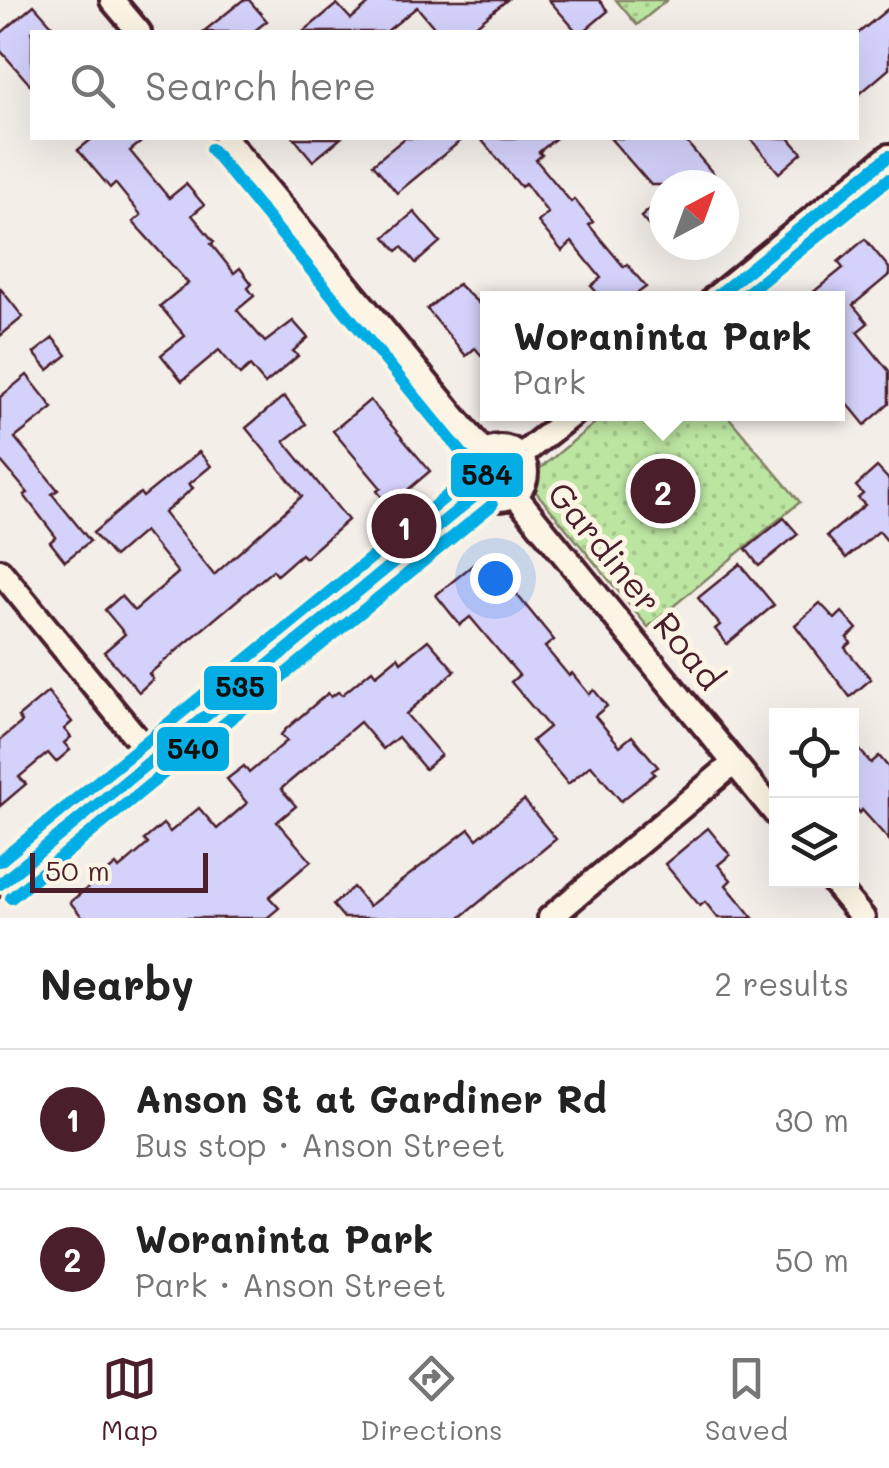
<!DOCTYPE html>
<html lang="en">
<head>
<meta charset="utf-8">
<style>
	body { margin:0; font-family:Mali,sans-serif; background:#f2f2f2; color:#222 }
	.controls { position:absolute; right:30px; bottom:30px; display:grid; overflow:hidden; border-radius:0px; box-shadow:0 10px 40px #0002 }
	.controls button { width:90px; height:90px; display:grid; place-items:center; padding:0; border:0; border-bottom:2px solid #e0e0e0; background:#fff; color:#222; font:50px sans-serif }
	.compass { position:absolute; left:649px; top:170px; width:90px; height:90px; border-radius:50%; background:#fff; box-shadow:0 10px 40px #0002; rotate:41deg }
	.scale { position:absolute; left:30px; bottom:25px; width:178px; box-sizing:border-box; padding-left:10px; border:5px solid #4a1f2b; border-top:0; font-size:28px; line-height:35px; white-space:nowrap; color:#4a1f2b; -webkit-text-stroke:8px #fcf5e5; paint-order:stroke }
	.you { position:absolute; left:495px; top:578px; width:35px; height:35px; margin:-25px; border:8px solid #fff; border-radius:50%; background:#1a73e8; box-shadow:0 0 0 15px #1a73e833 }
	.badge { display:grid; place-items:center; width:65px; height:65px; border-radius:50%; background:#4a1f2b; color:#fff; font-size:32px; font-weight:700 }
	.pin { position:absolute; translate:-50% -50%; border:5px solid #fff; box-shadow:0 2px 10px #0006 }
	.popup { position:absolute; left:480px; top:291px; width:365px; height:130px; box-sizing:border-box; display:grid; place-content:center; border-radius:0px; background:#fff; filter:drop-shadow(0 2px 8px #0005); font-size:32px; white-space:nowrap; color:#767676 }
	.popup b { font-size:38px; color:#222 }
	.popup::after { content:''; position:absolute; left:50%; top:100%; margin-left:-20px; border:20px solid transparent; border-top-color:#fff }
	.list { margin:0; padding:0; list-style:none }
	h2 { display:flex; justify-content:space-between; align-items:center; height:130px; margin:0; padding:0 40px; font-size:42px }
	h2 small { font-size:32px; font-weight:400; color:#767676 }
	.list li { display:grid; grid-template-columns:65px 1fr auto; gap:30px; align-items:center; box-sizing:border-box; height:140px; padding:0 40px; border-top:2px solid #e0e0e0 }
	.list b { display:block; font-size:38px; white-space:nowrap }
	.list p { margin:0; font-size:32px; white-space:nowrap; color:#767676 }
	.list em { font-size:32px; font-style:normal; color:#767676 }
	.icon { flex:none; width:55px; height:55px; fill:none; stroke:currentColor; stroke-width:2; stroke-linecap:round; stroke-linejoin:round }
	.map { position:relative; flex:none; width:889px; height:918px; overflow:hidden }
	.search { position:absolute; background:#fff; box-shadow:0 10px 40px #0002; left:30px; right:30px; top:30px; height:110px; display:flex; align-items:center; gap:25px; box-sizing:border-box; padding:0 35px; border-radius:0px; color:#767676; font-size:38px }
	.sheet { height:410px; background:#fff }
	nav { display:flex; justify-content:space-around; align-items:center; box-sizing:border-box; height:140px; border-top:2px solid #e0e0e0; background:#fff; font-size:28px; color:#767676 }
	nav a { display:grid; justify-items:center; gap:5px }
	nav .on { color:#4a1f2b }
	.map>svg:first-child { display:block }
	.park { fill:url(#park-dots); stroke:#838266; stroke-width:2.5 }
	.building { fill:#d4d2fb; stroke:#4a1f2b; stroke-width:2.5 }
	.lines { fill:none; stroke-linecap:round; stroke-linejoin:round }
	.minor-casing { stroke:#4a1f2b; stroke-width:30 }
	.minor { stroke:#fcf5e5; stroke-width:22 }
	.bus-1-casing { stroke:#fcf5e5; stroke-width:20 }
	.bus-2-casing { stroke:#fcf5e5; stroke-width:20 }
	.bus-3-casing { stroke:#fcf5e5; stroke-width:20 }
	.bus-1 { stroke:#04aee5; stroke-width:12 }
	.bus-2 { stroke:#04aee5; stroke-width:12 }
	.bus-3 { stroke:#04aee5; stroke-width:12 }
	.labels { text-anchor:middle; stroke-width:10; stroke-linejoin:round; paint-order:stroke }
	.street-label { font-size:35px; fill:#4a1f2b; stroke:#fcf5e5 }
	.line-badge { stroke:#fcf5e5; stroke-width:4 }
	.pale-badge-label { font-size:28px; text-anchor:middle; font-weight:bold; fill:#111 }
</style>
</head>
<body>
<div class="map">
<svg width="889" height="918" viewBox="0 0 889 918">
	<defs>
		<pattern id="park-dots" width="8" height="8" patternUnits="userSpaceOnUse" patternTransform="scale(2.5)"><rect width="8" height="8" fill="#bce5a1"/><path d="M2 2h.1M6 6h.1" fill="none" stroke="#a3c48b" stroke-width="1.8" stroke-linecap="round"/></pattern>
	</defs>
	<rect width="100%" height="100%" fill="#f4eee9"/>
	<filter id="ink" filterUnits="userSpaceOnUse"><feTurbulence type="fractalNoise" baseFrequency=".01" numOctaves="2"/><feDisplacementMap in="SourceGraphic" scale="20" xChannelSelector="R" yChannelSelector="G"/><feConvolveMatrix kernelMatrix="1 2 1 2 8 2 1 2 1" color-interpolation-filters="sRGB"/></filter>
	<g filter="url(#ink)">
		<g class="park">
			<path d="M616 0H667L637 25Z"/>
			<path d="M606 414H726L800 502 648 627 526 480Z"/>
		</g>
		<g class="building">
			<path d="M243 0H249L267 21 253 32H203Z"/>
			<path d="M373 0H507L468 32H438L417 7 386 32H303L337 4 351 19Z"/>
			<path d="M549 0H599L608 11 583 32H577Z"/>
			<path d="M34 5 58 32H32V87L0 50V34Z"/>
			<path d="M889 8V69L856 97V35Z"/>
			<path d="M93 138H146L130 151 169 198 186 184 204 205 192 215 214 242 211 244 234 273 240 268 252 284 248 288 254 296 237 310 265 342 293 321 308 338 293 351 298 356 265 384 250 366 240 375 219 350 182 381 161 355 185 336 160 306 188 283 133 222 141 215 115 183 110 188 78 150Z"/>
			<path d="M294 138H341L313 161Z"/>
			<path d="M405 138H464L397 193 373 164Z"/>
			<path d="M480 138H556L539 152 542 155 536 160 571 202 574 199 593 222 589 225 624 267 627 264 646 287 631 298H602L591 286 601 278 572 242 562 251 538 222 548 213 525 183 521 187Z"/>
			<path d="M610 138H683L723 185H651Z"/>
			<path d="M750 138H789L802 153 779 173Z"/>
			<path d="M664 197V244L641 217Z"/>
			<path d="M414 212 440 242 416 263 402 247 397 251 385 237Z"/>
			<path d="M865 239 889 268V275L853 305 868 323 857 332 889 371V404L865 425 838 392V298H806L843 268 838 262Z"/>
			<path d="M458 284 488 312V363L475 348 466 356 427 309Z"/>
			<path d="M0 288 23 317 0 336Z"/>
			<path d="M53 338 67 355 48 370 34 353Z"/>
			<path d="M27 375 53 408 15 438 58 490 52 494 90 541 65 561 50 542 56 537 24 495 28 493 0 460V397Z"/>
			<path d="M284 396 306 424 284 441 348 520 305 558 301 554 277 575 273 570 149 674 153 679 139 692 104 652 125 634 105 610 121 596 134 611 178 573 144 531 114 557 93 533 140 493 143 497 199 452 211 466 189 484 193 488 164 513 214 575 302 496 246 428Z"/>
			<path d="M370 400 430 471 389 506 377 491 381 488 333 431Z"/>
			<path d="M877 467 889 480V543L879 531 846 558 827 536 865 505 858 498 863 494 856 486Z"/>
			<path d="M784 518 798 534 759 566 746 549Z"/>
			<path d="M480 559 487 567 494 561 512 582 509 585 554 640 545 647 569 676 572 673 589 694 594 690 607 706 595 716 620 746 632 736 658 767 652 771 655 774 621 801 591 765 568 784 532 741 549 727 511 682 519 675 470 617 460 625 436 595Z"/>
			<path d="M740 564 774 605 727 644 715 629 720 625 698 598Z"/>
			<path d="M820 603 835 619 842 612 857 629 847 638 851 643 845 648 871 679 850 697 795 625Z"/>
			<path d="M428 640 455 671 406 714 441 755 425 769 398 737 383 749 360 722 281 789 296 806 277 822 311 861 269 897 279 908 267 918H83L70 902 116 865 119 869 148 844 144 840 163 824 170 832 199 808 217 829 247 803 227 779 244 766 249 773 287 741 281 735 286 729 328 693 331 697 338 692 342 695 372 670 376 675 398 657 401 662Z"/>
			<path d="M48 692 72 722 64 729 71 737 64 743 70 750 56 762 48 753 19 777 26 784 0 806V740L22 722 18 717Z"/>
			<path d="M852 741 871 763 879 756 889 768V840L862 810 860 813 852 803Z"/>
			<path d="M524 800 556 839 460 918H344L333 905 353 887 369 906 469 829 477 839Z"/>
			<path d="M708 828 730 855 718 865 731 880 726 885 753 918H718L705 902 700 906 665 864Z"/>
		</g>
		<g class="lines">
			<defs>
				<g id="minor">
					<path d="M112 0 139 32"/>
					<path d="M225 138 484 452"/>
					<path d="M714 298 889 156"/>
					<circle cx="500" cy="473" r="26"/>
					<path d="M520 456 573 414"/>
					<path d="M515 495 776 814"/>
					<path d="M0 571 154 759"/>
					<path d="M832 881 863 918"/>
					<path d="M0 884 481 491"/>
					<path d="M550 918 734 763"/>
				</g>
			</defs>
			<use href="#minor" class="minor-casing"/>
			<use href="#minor" class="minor"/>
			<defs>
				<g id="bus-1">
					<path d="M714 298 889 156"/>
					<path d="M0 884 481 491"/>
				</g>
				<g id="bus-2">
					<path d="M741 298 889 179"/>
					<path d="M11 898 492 505"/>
				</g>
				<path id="bus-3" d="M0 861 470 477 482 474 502 480 507 476 504 467 483 469 470 463 211 149"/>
			</defs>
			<use href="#bus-1" class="bus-1-casing"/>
			<use href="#bus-2" class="bus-2-casing"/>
			<use href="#bus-3" class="bus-3-casing"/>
			<use href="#bus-1" class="bus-1"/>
			<use href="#bus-2" class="bus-2"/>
			<use href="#bus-3" class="bus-3"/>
		</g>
	</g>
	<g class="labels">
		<g class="street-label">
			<text transform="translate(635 586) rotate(51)" y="12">Gardiner Road</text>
		</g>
	</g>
	<g class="line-badge">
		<rect x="449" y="451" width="76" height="48" rx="10" fill="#04aee5"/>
		<rect x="202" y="664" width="77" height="48" rx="10" fill="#04aee5"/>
		<rect x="155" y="725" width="76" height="48" rx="10" fill="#04aee5"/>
	</g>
	<g class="pale-badge-label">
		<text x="487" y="485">584</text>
		<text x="240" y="697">535</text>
		<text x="193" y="759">540</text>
	</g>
</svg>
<div class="controls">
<button><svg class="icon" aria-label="locate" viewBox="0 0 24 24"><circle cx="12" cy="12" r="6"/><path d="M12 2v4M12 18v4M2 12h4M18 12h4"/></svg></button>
<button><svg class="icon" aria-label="layers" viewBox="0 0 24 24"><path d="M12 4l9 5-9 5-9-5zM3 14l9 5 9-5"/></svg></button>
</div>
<svg class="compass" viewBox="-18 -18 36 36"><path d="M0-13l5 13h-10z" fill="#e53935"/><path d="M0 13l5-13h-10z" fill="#767676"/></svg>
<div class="scale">50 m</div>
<div class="you"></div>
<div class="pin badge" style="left:404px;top:526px">1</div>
<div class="pin badge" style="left:663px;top:491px">2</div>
<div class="popup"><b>Woraninta Park</b>Park</div>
<div class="search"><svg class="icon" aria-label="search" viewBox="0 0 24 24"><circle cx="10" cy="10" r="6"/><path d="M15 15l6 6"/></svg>Search here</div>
</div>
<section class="sheet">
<h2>Nearby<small>2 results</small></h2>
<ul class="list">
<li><span class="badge">1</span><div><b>Anson St at Gardiner Rd</b><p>Bus stop · Anson Street</p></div><em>30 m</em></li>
<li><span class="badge">2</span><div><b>Woraninta Park</b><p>Park · Anson Street</p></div><em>50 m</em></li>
</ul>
</section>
<nav>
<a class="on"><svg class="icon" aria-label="map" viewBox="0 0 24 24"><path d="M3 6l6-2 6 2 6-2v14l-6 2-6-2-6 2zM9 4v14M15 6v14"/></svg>Map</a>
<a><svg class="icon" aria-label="directions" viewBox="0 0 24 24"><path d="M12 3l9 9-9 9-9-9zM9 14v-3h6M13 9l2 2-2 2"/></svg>Directions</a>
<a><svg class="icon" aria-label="saved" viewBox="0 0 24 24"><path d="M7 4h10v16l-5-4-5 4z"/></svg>Saved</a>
</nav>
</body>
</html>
